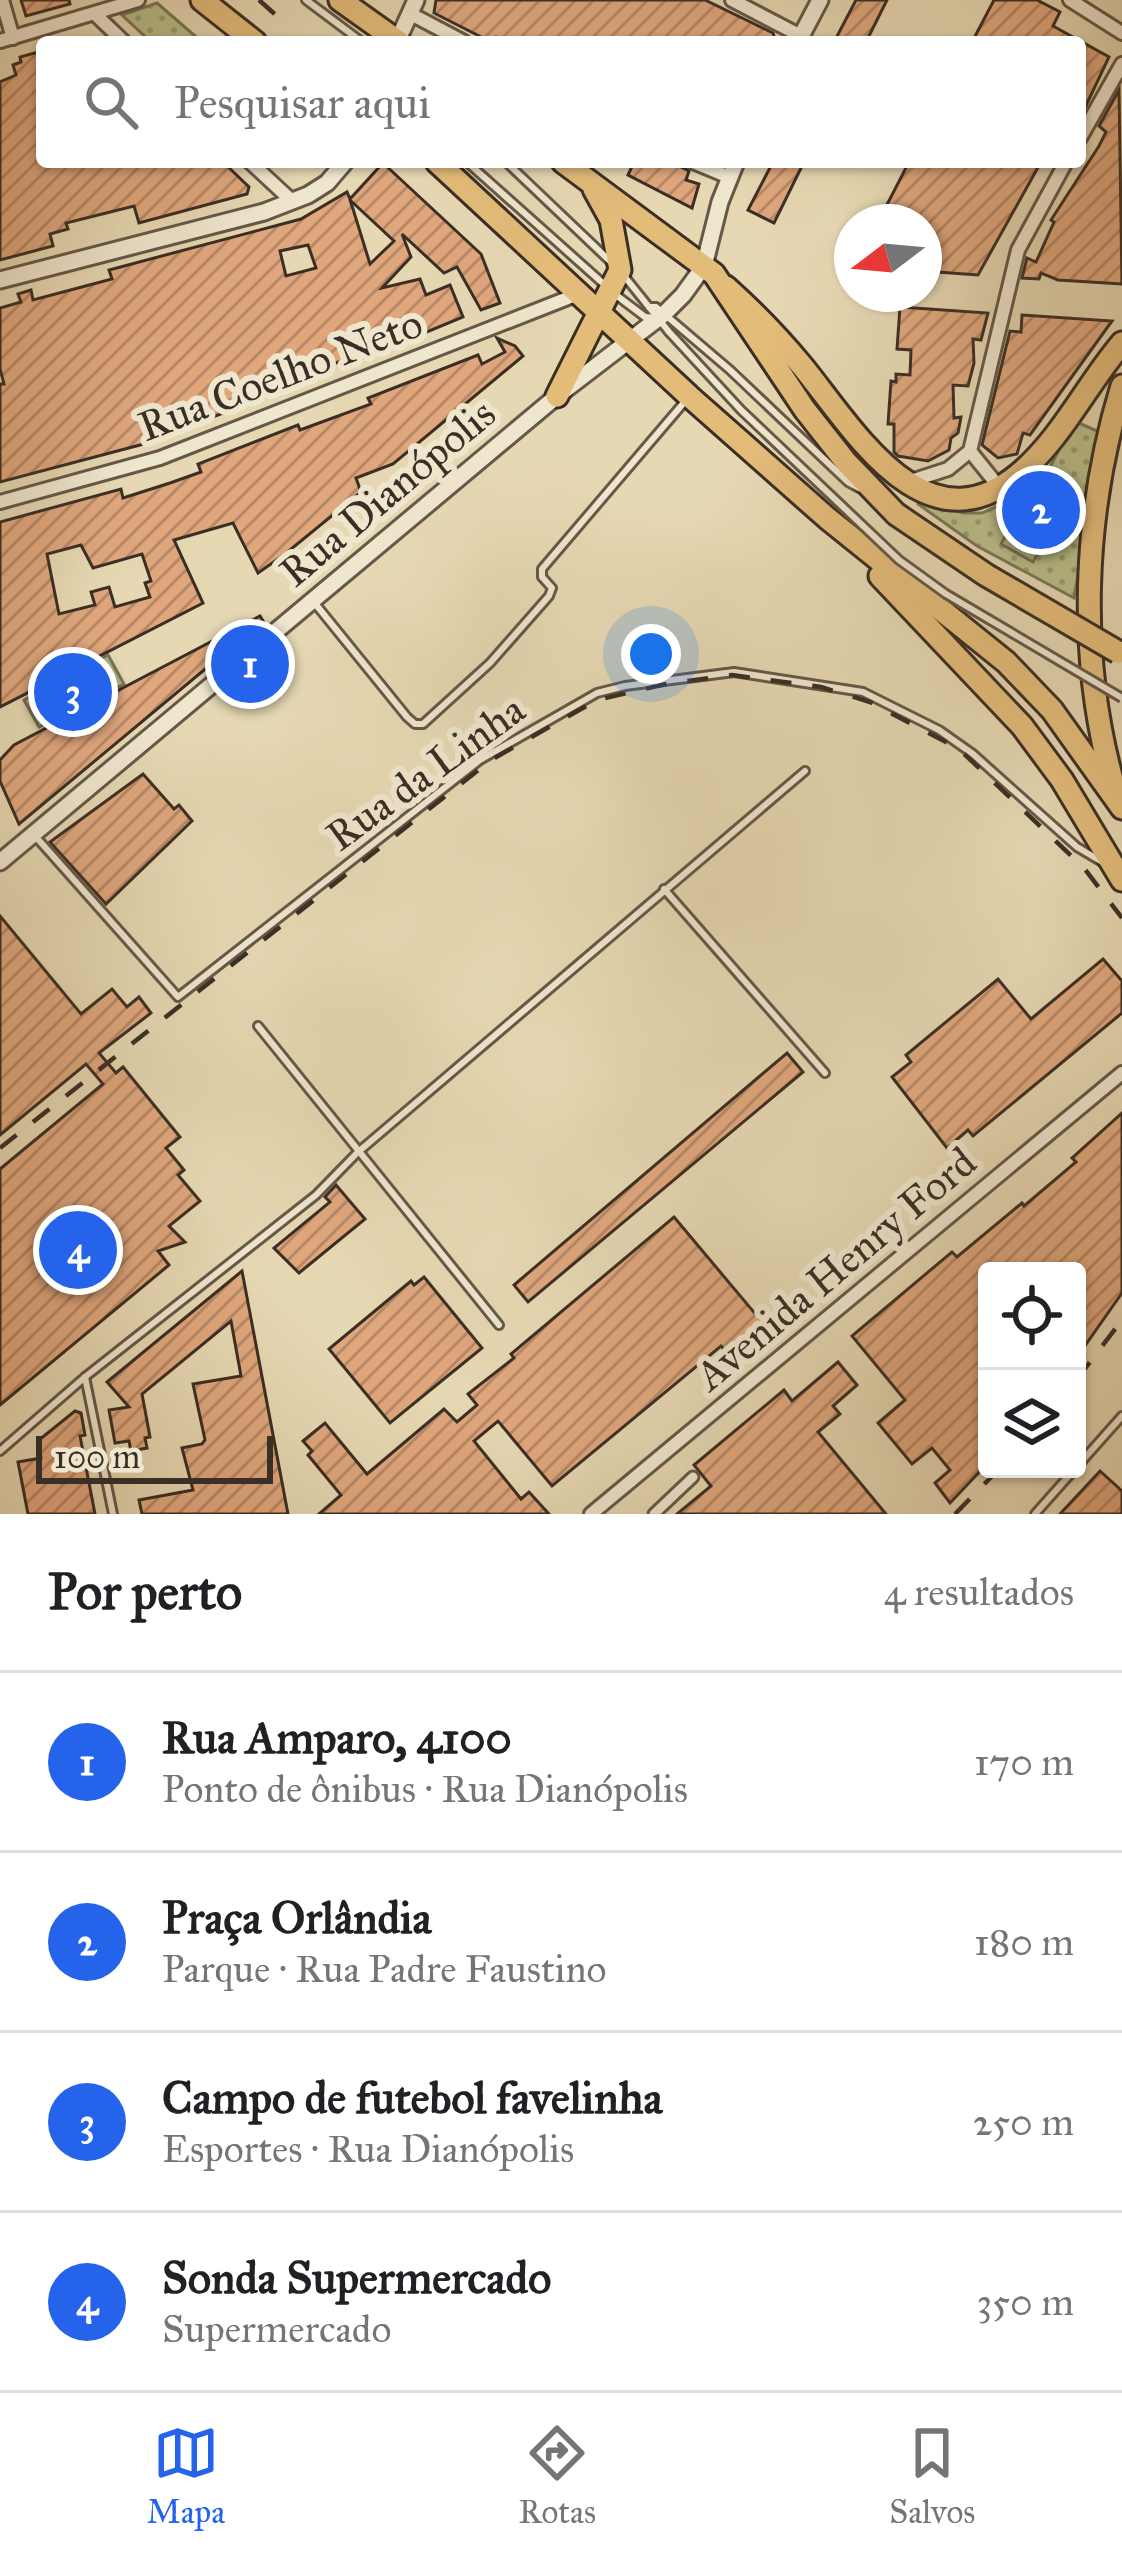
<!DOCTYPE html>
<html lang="pt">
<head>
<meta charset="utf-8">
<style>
	body { margin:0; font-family:"IM FELL Great Primer",serif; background:#f2f2f2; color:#202124 }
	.controls { position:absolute; right:36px; bottom:36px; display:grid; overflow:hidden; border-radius:12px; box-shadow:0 3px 9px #0004 }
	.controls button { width:108px; height:108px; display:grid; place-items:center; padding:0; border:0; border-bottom:3px solid #e0e0e0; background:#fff; color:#202124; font:60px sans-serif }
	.compass { position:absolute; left:834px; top:204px; width:108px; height:108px; border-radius:50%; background:#fff; box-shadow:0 3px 9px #0004; rotate:254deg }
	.scale { position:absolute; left:36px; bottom:30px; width:237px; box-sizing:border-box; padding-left:12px; border:6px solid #3a2e25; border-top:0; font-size:33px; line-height:42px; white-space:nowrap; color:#3a2e25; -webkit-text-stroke:9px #efe6ce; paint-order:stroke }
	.you { position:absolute; left:651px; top:654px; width:42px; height:42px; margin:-30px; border:9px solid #fff; border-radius:50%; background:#1a73e8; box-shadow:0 0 0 18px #1a73e833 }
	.badge { display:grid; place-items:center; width:78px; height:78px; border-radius:50%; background:#2563eb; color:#fff; font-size:39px; font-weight:700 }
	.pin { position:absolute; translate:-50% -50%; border:6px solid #fff; box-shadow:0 3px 12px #0006 }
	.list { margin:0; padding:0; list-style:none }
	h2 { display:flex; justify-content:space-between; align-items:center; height:156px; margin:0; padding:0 48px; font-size:51px }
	h2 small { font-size:39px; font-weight:400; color:#757577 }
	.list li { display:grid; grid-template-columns:78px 1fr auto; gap:36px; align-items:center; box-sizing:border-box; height:180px; padding:0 48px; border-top:3px solid #e0e0e0 }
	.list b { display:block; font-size:45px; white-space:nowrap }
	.list p { margin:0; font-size:39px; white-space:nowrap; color:#757577 }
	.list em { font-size:39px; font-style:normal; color:#757577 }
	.icon { flex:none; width:66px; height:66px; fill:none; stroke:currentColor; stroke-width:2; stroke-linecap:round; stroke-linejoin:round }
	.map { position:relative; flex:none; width:1122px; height:1514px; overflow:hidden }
	.search { position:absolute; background:#fff; box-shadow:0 3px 9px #0004; left:36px; right:36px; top:36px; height:132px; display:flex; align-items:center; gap:30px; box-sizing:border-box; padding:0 42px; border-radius:12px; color:#757577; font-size:45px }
	.sheet { height:876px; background:#fff }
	nav { display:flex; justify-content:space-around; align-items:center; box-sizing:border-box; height:168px; border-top:3px solid #e0e0e0; background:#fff; font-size:33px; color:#757577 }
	nav a { display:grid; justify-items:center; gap:6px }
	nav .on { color:#2563eb }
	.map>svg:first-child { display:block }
	.green { fill:url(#green-dots); stroke:#7a7658; stroke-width:3 }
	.pitch { fill:#b9be8a; stroke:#7a7658; stroke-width:3 }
	.building { fill:url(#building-hatch); stroke:#3a2e25; stroke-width:3; fill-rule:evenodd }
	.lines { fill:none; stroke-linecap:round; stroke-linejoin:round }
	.service-casing { stroke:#655848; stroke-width:12 }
	.pedestrian-casing { stroke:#655848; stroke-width:15 }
	.minor-casing { stroke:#655848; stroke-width:18 }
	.tertiary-casing { stroke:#655848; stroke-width:21 }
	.trunk-casing { stroke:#3a2e25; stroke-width:27 }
	.service { stroke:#efe6ce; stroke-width:6 }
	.pedestrian { stroke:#efe6ce; stroke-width:9 }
	.minor { stroke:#efe6ce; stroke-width:12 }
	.tertiary { stroke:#efe6ce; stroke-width:15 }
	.trunk { stroke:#e3bc7a; stroke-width:21 }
	.rail { stroke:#3a2e25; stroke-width:4.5; stroke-dasharray:21 21; stroke-linecap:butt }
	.service-bridge-casing { stroke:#655848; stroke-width:12; stroke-linecap:butt }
	.trunk-bridge-casing { stroke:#3a2e25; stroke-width:27; stroke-linecap:butt }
	.service-bridge { stroke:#efe6ce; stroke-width:6 }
	.trunk-bridge { stroke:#e3bc7a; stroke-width:21 }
	.labels { text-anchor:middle; stroke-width:12; stroke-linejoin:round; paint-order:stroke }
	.street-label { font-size:42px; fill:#3a2e25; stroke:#efe6ce }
</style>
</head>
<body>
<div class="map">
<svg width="1122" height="1514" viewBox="0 0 1122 1514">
	<defs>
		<pattern id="green-dots" width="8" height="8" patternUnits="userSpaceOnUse" patternTransform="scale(3)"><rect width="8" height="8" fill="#b9be8a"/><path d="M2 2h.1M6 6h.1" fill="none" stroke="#979b71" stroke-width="1.8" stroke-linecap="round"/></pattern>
		<pattern id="building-hatch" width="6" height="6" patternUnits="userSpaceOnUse" patternTransform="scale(3)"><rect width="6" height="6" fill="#e0a77d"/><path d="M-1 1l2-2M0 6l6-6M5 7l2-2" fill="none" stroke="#b78866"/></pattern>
	</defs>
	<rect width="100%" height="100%" fill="#e6d8b3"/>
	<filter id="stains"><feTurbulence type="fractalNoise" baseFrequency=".00167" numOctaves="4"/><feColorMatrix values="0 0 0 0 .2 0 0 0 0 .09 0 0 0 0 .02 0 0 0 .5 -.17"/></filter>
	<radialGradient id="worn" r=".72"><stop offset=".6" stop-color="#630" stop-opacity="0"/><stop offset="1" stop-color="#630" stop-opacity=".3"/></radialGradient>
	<g class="green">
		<path d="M157 3 202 42H151L122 15Z"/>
		<path d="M1074 421 1102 433 1074 598 977 546 918 504 920 498 963 513H982L1039 488Z"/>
	</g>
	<g class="pitch">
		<path d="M1034 483 1067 501 1033 562 1001 544Z"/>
		<path d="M108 655 124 684 39 727 24 700Z"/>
	</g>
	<g class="building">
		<path d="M21 0H69L70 4 26 16Z"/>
		<path d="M436 0H705L773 33 776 42H507L496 37 491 42 434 13Z"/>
		<path d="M856 0H887L866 42H834Z"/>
		<path d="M994 0H1037L1060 12 1053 26 1109 57 1082 114 1080 42H972Z"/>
		<path d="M42 51V162H223L249 187 247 194 139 223 134 206 66 223 68 229 50 234 53 246 0 260V82L16 75 13 65 21 62 20 57Z"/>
		<path d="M1119 90 1122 284 1058 280 1041 273 1039 279 1022 278 1027 258 1036 262 1054 222 1051 220 1099 146 1106 132 1099 126Z"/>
		<path d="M634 162H671L689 171 686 180 699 184 692 208 628 175Z"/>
		<path d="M773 162H804L774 223 748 210Z"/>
		<path d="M909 162H1041L978 275 924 271V222H878Z"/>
		<path d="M383 163 481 254 500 303 481 310 457 267 444 273 402 234 411 257 382 288 420 279 426 295 450 285 463 317 352 363 350 358 296 377 299 384 140 445 0 482V384H4L0 369V308L21 302 18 294 31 290 33 300 78 288 112 279 109 270 301 219 347 192 350 199ZM350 200 394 241 370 264 353 209ZM308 245 316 268 286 276 280 251Z"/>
		<path d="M900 307 988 313 981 340 973 339 974 363 968 386 953 385 954 418 961 417 958 433 951 438 949 450 928 461 898 456 894 452V424H888L891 381 896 382V374L910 375 911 350 897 349Z"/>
		<path d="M1022 315 1112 321 1030 435 1023 433 1017 454 998 458 982 445 1010 331 1021 332Z"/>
		<path d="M497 338 515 346 523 356 393 464 356 478 361 492 285 554 258 573 233 523 174 540 203 603 0 707V522L121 489 123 498 170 483 201 472 198 464 298 425 300 430 371 404 368 398 478 355 482 364 505 352ZM81 545 93 568 142 554 151 581 145 583 150 597 115 607 109 587 91 592 95 605 59 614 47 554Z"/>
		<path d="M260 616 263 621 19 824 0 781V760L14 745Z"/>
		<path d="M143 774 174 809 179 805 192 821 106 904 50 842Z"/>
		<path d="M0 916 81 1014 112 989 127 1007 139 997 151 1013 99 1053 116 1073 123 1067 180 1137 166 1148 184 1170 178 1175 200 1201 169 1226 185 1242 158 1251 169 1265 0 1405V1169L103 1084 86 1064 0 1135Z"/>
		<path d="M1103 959 1122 981V1013L973 1136 968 1130 947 1148 892 1077 911 1062 906 1055 998 979 1031 1019Z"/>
		<path d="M787 1053 803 1072 528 1302 514 1285Z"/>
		<path d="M1122 1113V1293L1077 1357V1271H987V1464L950 1503 935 1483 950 1470 932 1448 912 1464 878 1423 905 1400 852 1336 952 1252 957 1257 1022 1203 1024 1206 1076 1162 1072 1158Z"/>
		<path d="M336 1185 365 1219 299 1273 274 1248 330 1202 325 1197Z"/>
		<path d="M674 1217 773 1335 737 1365 721 1346 552 1486 498 1421 474 1441 521 1499 529 1492 549 1514H319L341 1495 308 1455 312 1451 303 1441 325 1423 367 1474 444 1409 457 1422 477 1405 468 1394 514 1358 511 1354Z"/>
		<path d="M242 1271 288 1514H142L139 1500 193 1490 182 1448 202 1444 205 1440 193 1384 241 1376 231 1321 142 1394 150 1437 145 1438 147 1448 131 1451 129 1441 115 1443 109 1410 129 1407 107 1382Z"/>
		<path d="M424 1277 482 1348 390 1423 329 1349 411 1281 414 1285Z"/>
		<path d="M838 1362 857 1385 833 1406 840 1414 818 1432 886 1514H677L711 1486 694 1465 784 1390 792 1401Z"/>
		<path d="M75 1411 81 1413 85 1435 80 1436 95 1514H28L18 1462 41 1458 39 1440Z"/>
		<path d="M1100 1471 1122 1491V1514H1060Z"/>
	</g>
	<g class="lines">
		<defs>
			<g id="service">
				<path d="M306 0 362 42"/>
				<path d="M467 162 606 286"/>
				<path d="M506 162 612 263"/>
				<path d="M625 277 669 332"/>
				<path d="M616 295 645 317 655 318"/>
				<path d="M649 307H656L730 370 848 482 859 488"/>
				<path d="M313 601 407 717 415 724H423L490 663 549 596 552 588 542 577V569L687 399"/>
				<path d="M36 837 178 997 480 760 597 693 625 686 734 672 863 692 939 730 973 754 1077 847 1104 863"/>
				<path d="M664 889 825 1073"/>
				<path d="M258 1026 499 1325"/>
				<path d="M85 1377 113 1514"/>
				<path d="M0 1451 85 1377 316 1195 357 1153 805 771"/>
				<path d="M1035 1514 1122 1416"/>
			</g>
			<path id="pedestrian" d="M654 1514 693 1477"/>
			<g id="minor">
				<path d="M2 0 13 38"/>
				<path d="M732 0 801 36"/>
				<path d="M1070 0 1122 33"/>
				<path d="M409 13 464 42"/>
				<path d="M96 15 124 42"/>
				<path d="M0 41 138 0"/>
				<path d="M1080 138 1122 64"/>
				<path d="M250 162 292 201"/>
				<path d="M693 162 729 177"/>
				<path d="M970 451 999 487"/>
				<path d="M911 481 948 469 970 451 1018 250 1066 162"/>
				<path d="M0 502 160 458 578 294"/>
				<path d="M591 1514 1122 1073"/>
			</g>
			<g id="tertiary">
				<path d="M397 42 416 0"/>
				<path d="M798 42 820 0"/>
				<path d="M0 280 264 212 308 195 327 183 345 162"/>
				<path d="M0 862 557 396 664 314 683 295 704 266 720 202 736 162"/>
			</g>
			<g id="trunk">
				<path d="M202 0 255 42"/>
				<path d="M340 0 399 42"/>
				<path d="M437 162 689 396 827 518 1006 662 1052 710 1122 808"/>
				<path d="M563 162 714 274 805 410 846 462 896 514"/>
				<path d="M726 287C754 312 779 338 803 367 854 430 925 552 1019 474 1061 439 1087 384 1122 343"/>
				<path d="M557 396 620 270 611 220 594 189"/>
				<path d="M880 576 1022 726 1062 780 1122 880"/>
				<path d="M1114 787C1077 656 1083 515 1122 386"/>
			</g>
		</defs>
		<use href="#service" class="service-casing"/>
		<use href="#pedestrian" class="pedestrian-casing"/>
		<use href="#minor" class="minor-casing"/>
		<use href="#tertiary" class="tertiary-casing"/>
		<use href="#trunk" class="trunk-casing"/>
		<use href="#service" class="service"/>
		<use href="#pedestrian" class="pedestrian"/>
		<use href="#minor" class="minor"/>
		<use href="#tertiary" class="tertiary"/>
		<use href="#trunk" class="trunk"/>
		<g class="rail">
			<path d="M259 0 288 26"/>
			<path d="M0 1148 491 760 597 700 666 684 732 675 821 687 870 702 959 749 1084 868 1122 918"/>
			<path d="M1077 1379 1122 1320"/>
			<path d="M955 1514 999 1469"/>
		</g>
		<defs>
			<path id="service-bridge" d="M669 332 741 410 899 560 946 594 1122 698"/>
			<path id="trunk-bridge" d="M896 514 986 575 1118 652"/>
		</defs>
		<use href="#service-bridge" class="service-bridge-casing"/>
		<use href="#trunk-bridge" class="trunk-bridge-casing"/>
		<use href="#service-bridge" class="service-bridge"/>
		<use href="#trunk-bridge" class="trunk-bridge"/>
	</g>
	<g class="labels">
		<g class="street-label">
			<text transform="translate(280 374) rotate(-21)" y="15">Rua Coelho Neto</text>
			<text transform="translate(387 492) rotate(-40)" y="15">Rua Dianópolis</text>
			<text transform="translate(425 772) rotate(-36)" y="15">Rua da Linha</text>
			<text transform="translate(835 1268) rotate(-40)" y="15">Avenida Henry Ford</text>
		</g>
	</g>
	<rect width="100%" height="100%" filter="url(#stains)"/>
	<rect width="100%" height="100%" fill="url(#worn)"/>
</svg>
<div class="controls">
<button><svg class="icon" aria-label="locate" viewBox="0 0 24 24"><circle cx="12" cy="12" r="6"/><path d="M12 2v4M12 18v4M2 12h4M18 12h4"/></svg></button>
<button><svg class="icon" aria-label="layers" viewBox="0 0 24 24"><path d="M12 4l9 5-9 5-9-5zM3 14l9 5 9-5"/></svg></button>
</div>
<svg class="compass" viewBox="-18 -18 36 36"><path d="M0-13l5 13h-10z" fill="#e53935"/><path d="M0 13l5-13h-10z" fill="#757577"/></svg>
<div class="scale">100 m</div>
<div class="you"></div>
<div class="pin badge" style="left:250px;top:664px">1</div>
<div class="pin badge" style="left:1041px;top:510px">2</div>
<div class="pin badge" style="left:73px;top:692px">3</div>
<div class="pin badge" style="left:78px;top:1250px">4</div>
<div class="search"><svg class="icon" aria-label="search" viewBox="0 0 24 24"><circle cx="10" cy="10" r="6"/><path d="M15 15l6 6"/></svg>Pesquisar aqui</div>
</div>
<section class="sheet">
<h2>Por perto<small>4 resultados</small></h2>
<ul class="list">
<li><span class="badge">1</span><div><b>Rua Amparo, 4100</b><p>Ponto de ônibus · Rua Dianópolis</p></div><em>170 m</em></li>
<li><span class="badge">2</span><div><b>Praça Orlândia</b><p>Parque · Rua Padre Faustino</p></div><em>180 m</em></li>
<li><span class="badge">3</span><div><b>Campo de futebol favelinha</b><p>Esportes · Rua Dianópolis</p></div><em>250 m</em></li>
<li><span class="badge">4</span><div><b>Sonda Supermercado</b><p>Supermercado</p></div><em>350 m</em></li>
</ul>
</section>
<nav>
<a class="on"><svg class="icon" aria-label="map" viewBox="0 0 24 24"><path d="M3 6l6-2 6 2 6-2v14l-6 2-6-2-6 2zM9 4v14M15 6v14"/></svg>Mapa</a>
<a><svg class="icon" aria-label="directions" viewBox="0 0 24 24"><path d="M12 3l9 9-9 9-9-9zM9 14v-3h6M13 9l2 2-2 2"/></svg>Rotas</a>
<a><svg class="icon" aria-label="saved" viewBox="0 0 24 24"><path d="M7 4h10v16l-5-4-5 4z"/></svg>Salvos</a>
</nav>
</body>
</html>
